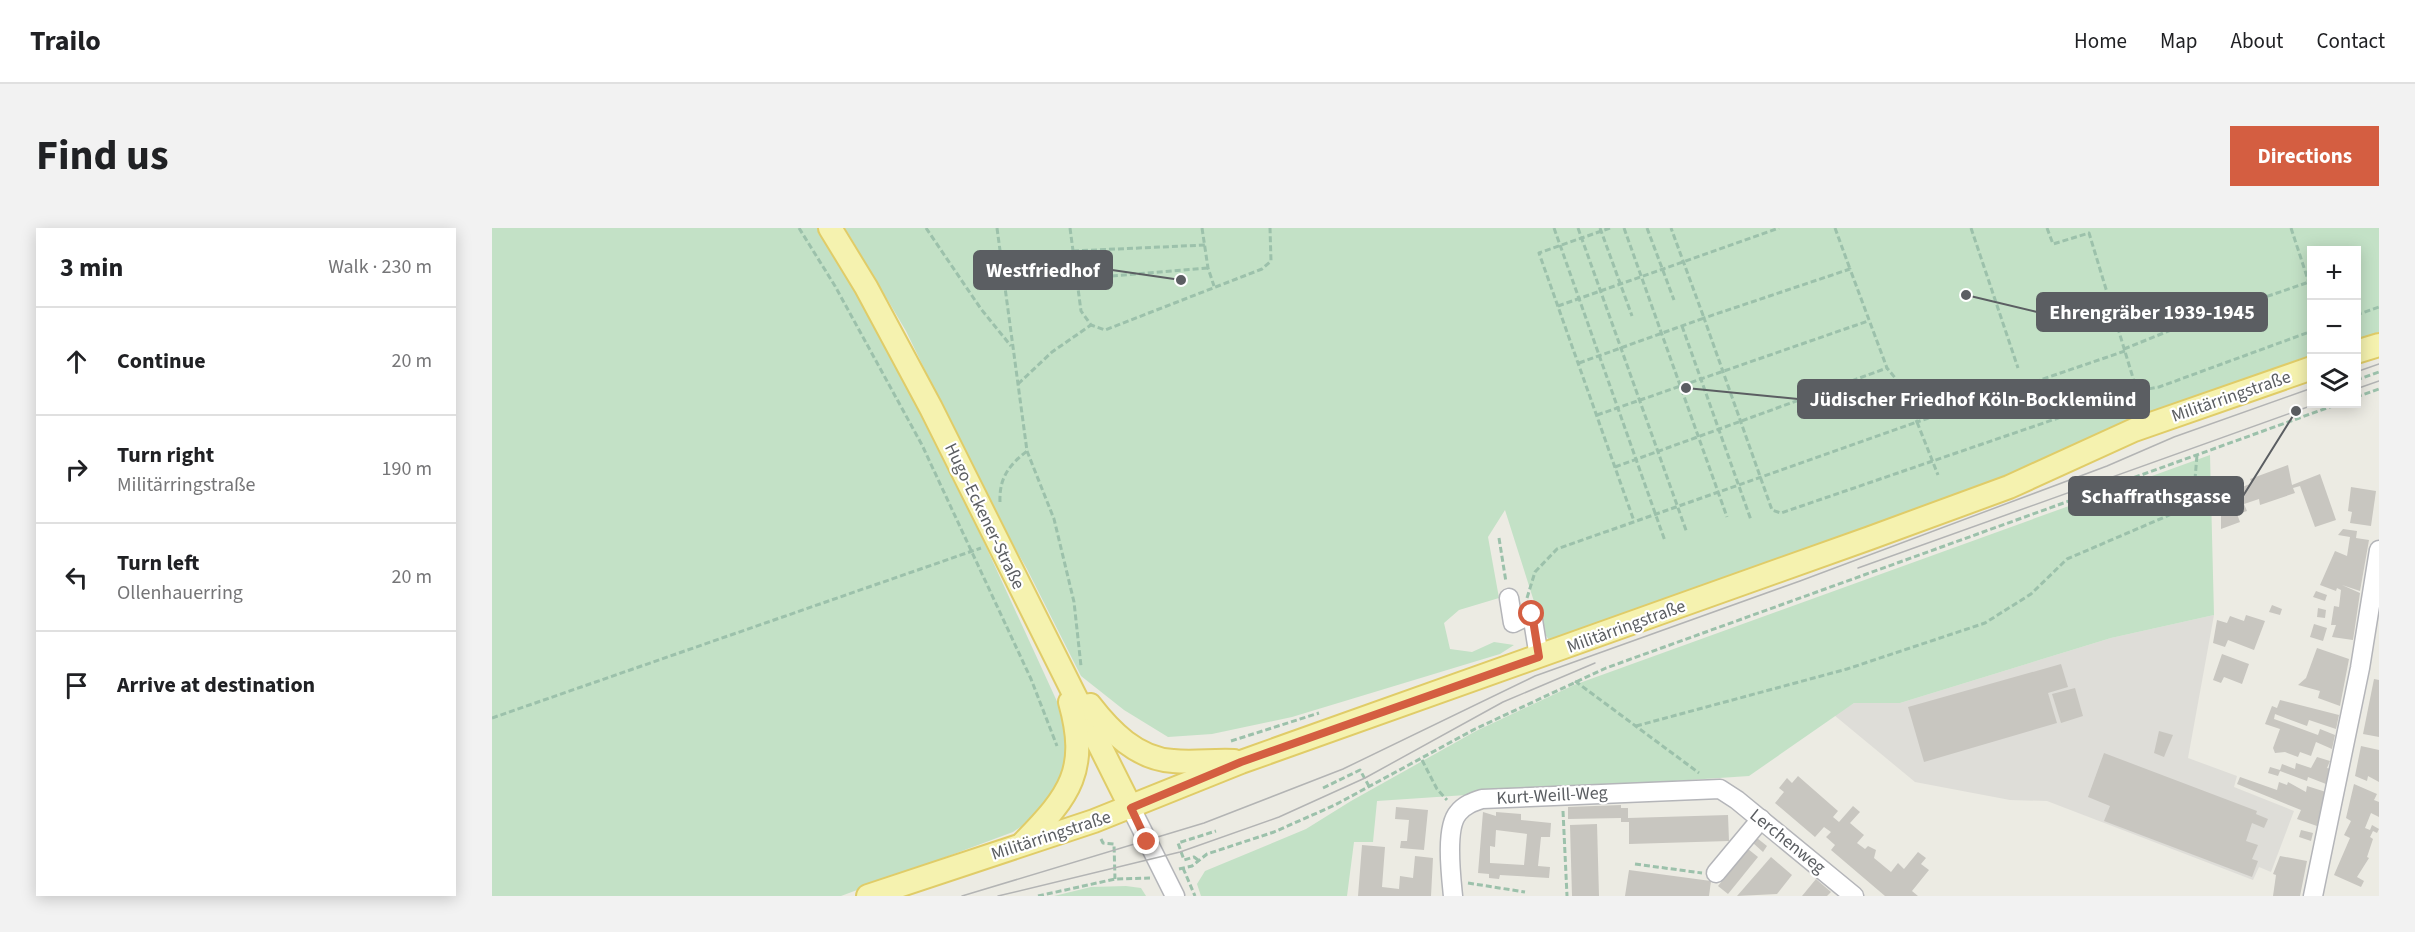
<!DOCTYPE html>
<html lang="en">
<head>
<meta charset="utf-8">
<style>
	body { margin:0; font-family:"Source Sans 3",sans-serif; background:#f2f2f2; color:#202124 }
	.controls { position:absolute; right:18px; top:18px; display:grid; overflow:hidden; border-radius:0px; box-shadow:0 3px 15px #0003 }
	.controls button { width:54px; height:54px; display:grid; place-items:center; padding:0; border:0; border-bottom:2px solid #e0e0e0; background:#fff; color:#202124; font:30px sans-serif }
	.stop { position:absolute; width:18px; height:18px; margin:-14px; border:4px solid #d45e41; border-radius:50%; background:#fff }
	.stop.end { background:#d45e41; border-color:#fff; box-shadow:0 2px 6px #0008 }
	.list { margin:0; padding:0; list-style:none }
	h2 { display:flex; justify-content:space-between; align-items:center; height:78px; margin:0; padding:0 24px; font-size:26px }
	h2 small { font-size:20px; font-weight:400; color:#757577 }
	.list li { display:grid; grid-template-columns:39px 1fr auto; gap:18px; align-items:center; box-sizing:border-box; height:108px; padding:0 24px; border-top:2px solid #e0e0e0 }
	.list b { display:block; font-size:22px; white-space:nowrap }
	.list p { margin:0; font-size:20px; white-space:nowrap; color:#757577 }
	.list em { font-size:20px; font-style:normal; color:#757577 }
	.icon { flex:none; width:33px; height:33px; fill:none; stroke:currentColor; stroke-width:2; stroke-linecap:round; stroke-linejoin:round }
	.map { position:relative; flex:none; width:1887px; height:668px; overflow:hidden; border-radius:0px }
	header { display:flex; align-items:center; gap:36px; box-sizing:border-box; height:84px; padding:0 30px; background:#fff; border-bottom:2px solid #e0e0e0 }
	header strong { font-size:28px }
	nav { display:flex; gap:33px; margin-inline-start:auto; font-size:21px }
	.intro { display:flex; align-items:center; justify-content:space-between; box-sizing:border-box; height:144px; padding:0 36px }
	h1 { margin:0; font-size:42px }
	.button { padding:15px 27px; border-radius:0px; background:#d45e41; color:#fff; font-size:21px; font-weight:700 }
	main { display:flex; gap:36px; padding:0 36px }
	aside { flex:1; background:#fff; border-radius:0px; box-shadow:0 3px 15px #0003 }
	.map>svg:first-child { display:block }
	.industrial { fill:#deddd8 }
	.green { fill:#c3e1c6 }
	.building { fill:#c8c6c0; fill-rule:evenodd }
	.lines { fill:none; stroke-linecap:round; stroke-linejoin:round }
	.minor-casing { stroke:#b4b5b9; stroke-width:21 }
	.major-casing { stroke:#e0cc68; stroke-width:26 }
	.path { stroke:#9cc1ab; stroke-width:3; stroke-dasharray:6 3; stroke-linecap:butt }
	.minor { stroke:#fff; stroke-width:18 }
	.major { stroke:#f5f2af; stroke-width:22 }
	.tram { stroke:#b3b4b4; stroke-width:1.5 }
	.route { stroke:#d45e41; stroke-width:8 }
	.labels { text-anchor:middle; stroke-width:4.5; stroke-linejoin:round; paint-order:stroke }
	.street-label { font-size:18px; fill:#5b5e62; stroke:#fff }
	.leader { fill:none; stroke:#5b5e62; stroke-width:2 }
	.callout-dot { fill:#5b5e62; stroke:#fff; stroke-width:2 }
	.callout { fill:#5b5e62; stroke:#5b5e62; stroke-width:2 }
	.callout-label { font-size:20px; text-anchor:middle; font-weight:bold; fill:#fff }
</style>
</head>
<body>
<header>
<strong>Trailo</strong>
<nav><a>Home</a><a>Map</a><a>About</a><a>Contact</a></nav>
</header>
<div class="intro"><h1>Find us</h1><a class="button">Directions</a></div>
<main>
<aside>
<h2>3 min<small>Walk · 230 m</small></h2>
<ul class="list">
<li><svg class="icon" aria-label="ahead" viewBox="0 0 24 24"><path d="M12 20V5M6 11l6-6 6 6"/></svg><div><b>Continue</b></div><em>20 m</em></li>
<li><svg class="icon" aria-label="right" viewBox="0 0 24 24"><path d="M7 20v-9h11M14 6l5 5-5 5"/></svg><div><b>Turn right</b><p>Militärringstraße</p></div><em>190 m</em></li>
<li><svg class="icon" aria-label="left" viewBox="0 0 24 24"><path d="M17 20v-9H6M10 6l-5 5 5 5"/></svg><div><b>Turn left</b><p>Ollenhauerring</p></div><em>20 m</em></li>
<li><svg class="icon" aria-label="arrive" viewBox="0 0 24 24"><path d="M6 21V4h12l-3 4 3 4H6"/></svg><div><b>Arrive at destination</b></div></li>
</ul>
</aside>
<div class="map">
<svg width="1887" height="668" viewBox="0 0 1887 668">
	<rect width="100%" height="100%" fill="#ecebe3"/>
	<path class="industrial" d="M1722 387 1696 530 1745 548 1742 559 1802 583 1779 644 1767 639 1761 652 1555 573 1518 572 1423 554 1342 487 1362 475H1408L1619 410Z"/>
	<g class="green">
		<path d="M0 0H327L365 62 441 203 568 480 577 515 576 539 555 581 521 604 349 668H0Z"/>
		<path d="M353 0H1887V104L1865 112 1864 22H1820L1819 128 1712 167 1523 248 1060 416 1052 405 1013 282 996 309 1007 370 967 382 952 395 958 421 980 424 1002 414 1022 417 1008 426 800 489 720 506 676 509 632 482 589 448 535 341 500 280 414 103Z"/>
		<path d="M1718 227 1722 387 1619 410 1408 475H1362L1257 548 885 573 881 614H862L855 668H709L705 656 713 643 814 601 859 573 984 503 1082 457Z"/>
		<path d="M634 658 649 660 654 668H562L599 659Z"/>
	</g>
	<g class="building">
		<path d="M1796 237 1800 257 1828 246 1844 292 1823 299 1808 258 1801 260 1803 265 1768 277 1767 271 1752 276 1755 283 1745 286 1748 294 1729 301V268L1760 255 1758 251Z"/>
		<path d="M1859 259 1884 263 1879 298 1858 295 1860 284 1856 283Z"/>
		<path d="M1851 301 1865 303 1864 310 1877 312 1868 363 1850 357 1868 365 1861 412 1840 409 1844 397H1839L1842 378 1847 379 1849 362 1845 360 1844 363 1828 357 1843 323 1855 328 1858 309 1846 307Z"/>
		<path d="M1824 363 1835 367 1833 373 1821 369Z"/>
		<path d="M1780 377 1790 381 1788 387 1777 384Z"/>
		<path d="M1826 380 1834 382 1833 390 1825 389Z"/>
		<path d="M1754 387 1773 393 1762 422 1736 412 1733 419 1721 415 1725 392 1735 395 1738 388 1752 393Z"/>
		<path d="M1822 396 1835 400 1831 413 1818 409Z"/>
		<path d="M1825 420 1857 431 1848 478 1826 470 1828 463 1806 457 1814 450Z"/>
		<path d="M1730 426 1757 436 1750 456 1732 449 1729 455 1721 452Z"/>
		<path d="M1569 436 1576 459 1556 465 1565 495 1432 534 1416 479Z"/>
		<path d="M1882 451 1887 452V509L1871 506Z"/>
		<path d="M1583 460 1591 488 1569 495 1560 466Z"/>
		<path d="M1788 472 1847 487 1844 501 1817 492 1815 498 1783 486 1782 491 1826 507 1828 501 1843 507 1840 521 1824 514 1819 528 1808 524 1806 529 1793 524 1783 525 1781 520 1788 501 1773 496 1780 478 1785 480Z"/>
		<path d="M1667 503 1681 507 1672 529 1662 525Z"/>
		<path d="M1869 518 1887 522V554L1876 548 1875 553 1863 548Z"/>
		<path d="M1612 525 1765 583 1764 586 1776 591 1772 600 1760 595 1754 613 1766 617 1760 631 1766 633 1760 649 1612 593 1618 578 1596 569Z"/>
		<path d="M1825 529 1838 533 1835 540 1839 541 1834 556 1816 549 1815 553 1788 543 1786 548 1776 545 1778 539 1788 542 1790 536 1803 541 1804 535 1819 540Z"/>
		<path d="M1306 548 1346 583 1341 589 1347 594 1361 578 1368 584 1358 595 1372 607 1365 615 1373 621 1376 618 1384 622 1382 630 1399 644 1406 635 1412 641 1426 624 1434 630 1429 636 1437 642 1420 663 1426 668H1393L1339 622 1343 617 1334 609 1339 604 1332 599 1323 609 1283 575 1292 564 1287 560 1295 550 1300 555Z"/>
		<path d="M1748 549 1785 562 1787 554 1795 557 1796 554 1814 564 1815 558 1834 564 1825 598 1805 591 1809 582 1745 556Z"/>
		<path d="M1862 556 1885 566 1882 572 1887 574V589L1879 585 1873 600 1878 602 1880 597 1887 601 1885 605 1881 603 1878 609 1881 611 1875 629 1877 630 1865 649 1872 653 1869 659 1842 647 1858 610 1852 607 1859 593 1854 590Z"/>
		<path d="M1129 577V580H1136V590L1236 587 1237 613 1137 616V594H1129V590L1076 591V579Z"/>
		<path d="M904 579 936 582 932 622 908 620 909 613H915L917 592 903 591Z"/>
		<path d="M991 584 1004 588V584L1029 586V592L1059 595 1058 609H1049L1046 638 1058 639 1057 650 1008 647 1007 651 997 650V646L986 645ZM1004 602 1035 606 1032 637 998 635V618L1003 619Z"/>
		<path d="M1105 596 1107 668H1080L1078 597Z"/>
		<path d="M1809 602 1821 605 1819 613 1807 609Z"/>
		<path d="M1265 610 1275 618 1271 624 1261 615Z"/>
		<path d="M870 617 893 619 890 659 907 661 908 648 921 650 923 628 941 630 939 668H866Z"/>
		<path d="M1256 621 1266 629 1236 666 1226 658Z"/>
		<path d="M1788 628 1815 633 1808 668H1781L1784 647 1781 646Z"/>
		<path d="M1279 629 1300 647 1285 666 1245 668Z"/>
		<path d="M1137 642 1219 653 1217 668H1133Z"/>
		<path d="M1324 651 1339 664 1335 668H1310Z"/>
	</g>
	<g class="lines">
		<defs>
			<g id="minor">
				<path d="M1017 370 1021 395 1040 386 1047 429"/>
				<path d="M639 580 683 668"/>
				<path d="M1224 645 1269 591"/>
				<path d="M961 668C959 648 953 600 966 585 972 577 981 574 990 571L1228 561 1245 572 1362 668"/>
				<path d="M1821 668 1868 440 1887 322"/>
			</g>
			<g id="major">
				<path d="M338 0 374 59 439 180 639 580"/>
				<path d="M1864 124 1887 117"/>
				<path d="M598 477C618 503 645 531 681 533 701 535 721 532 742 533"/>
				<path d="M532 614C578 567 597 542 578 474"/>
				<path d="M376 668 602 593 749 534 1378 310 1517 259 1642 202 1820 140"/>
			</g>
		</defs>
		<use href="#minor" class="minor-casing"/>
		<use href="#major" class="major-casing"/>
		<g class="path">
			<path d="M307 0 343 58 430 217 539 451 565 518"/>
			<path d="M434 0 489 81 519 118"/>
			<path d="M505 0 535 223 562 291 582 374 589 438"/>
			<path d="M578 0 589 83 599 97 613 102 770 41 779 33 778 0"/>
			<path d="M710 0 716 40 722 58"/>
			<path d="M1062 0 1173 313"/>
			<path d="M1086 0 1195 305"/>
			<path d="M1108 0 1140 88"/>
			<path d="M1118 0 1047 25 1142 293"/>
			<path d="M1132 0 1235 289"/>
			<path d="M1155 0 1182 72"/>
			<path d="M1343 0 1358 41"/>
			<path d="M1479 0 1526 140"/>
			<path d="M1555 0 1561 16 1597 5 1645 163"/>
			<path d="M1799 0 1820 64"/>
			<path d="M581 23 713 17"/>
			<path d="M584 51 716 40"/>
			<path d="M1066 78 1287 0"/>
			<path d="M1864 87 1887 79"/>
			<path d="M1190 98 1259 292"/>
			<path d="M1632 121 1679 102 1710 96 1753 76 1817 54"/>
			<path d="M1633 123 1425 194 1404 151 1395 140 1358 41 1212 90 1280 282 1289 285 1645 163 1667 159 1820 103"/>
			<path d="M1087 135 1212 90 1179 0"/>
			<path d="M1864 152 1887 144"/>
			<path d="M526 156 560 124 599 97"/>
			<path d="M1864 169 1887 161"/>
			<path d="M1105 187 1376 93"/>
			<path d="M1123 239 1395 140"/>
			<path d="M508 274C507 250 517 237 535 223"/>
			<path d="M1007 310 1014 354"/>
			<path d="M1035 370 1043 344 1065 321 1425 194 1446 247"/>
			<path d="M1083 453 1207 545"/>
			<path d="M0 490 489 320"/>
			<path d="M1144 498 1355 441 1493 395 1539 366 1575 331 1696 279 1701 275 1705 227"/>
			<path d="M739 513 827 485"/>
			<path d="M930 532 945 561 955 572"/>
			<path d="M831 560 868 542 878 560"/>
			<path d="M1071 583 1075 668"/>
			<path d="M609 611 611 615 622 616 623 651"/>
			<path d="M706 632 702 629 692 632 686 615 724 603"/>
			<path d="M1143 636 1210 645"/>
			<path d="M691 640 703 668"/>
			<path d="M687 641 700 638 715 626 782 604 843 577 983 501 1114 440 1846 176"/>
			<path d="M976 655 1033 664"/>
			<path d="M546 668 623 651 658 650"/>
		</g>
		<use href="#minor" class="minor"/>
		<use href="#major" class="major"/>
		<g class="tram">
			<path d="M1864 144 1887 136"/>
			<path d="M1864 161 1887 153"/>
			<path d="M1366 340 1824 176"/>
			<path d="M470 668 712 595 851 541 1043 448 1308 353 1615 238 1682 209 1820 160"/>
			<path d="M506 668 688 624 787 589 873 550 1011 474 1103 435"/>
		</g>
	</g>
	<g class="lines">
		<path class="route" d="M655 614 639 580 749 534 1047 429 1040 386"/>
	</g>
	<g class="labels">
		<g class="street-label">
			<text transform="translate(1739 168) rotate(-19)" y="6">Militärringstraße</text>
			<text transform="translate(493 288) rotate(64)" y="6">Hugo-Eckener-Straße</text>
			<text transform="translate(1134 398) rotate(-20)" y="6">Militärringstraße</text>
			<text transform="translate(1060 567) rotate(-3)" y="6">Kurt-Weill-Weg</text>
			<text transform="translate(559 607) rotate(-18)" y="6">Militärringstraße</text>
			<text transform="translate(1296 613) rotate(39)" y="6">Lerchenweg</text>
		</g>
	</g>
	<path class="leader" d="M689 52L620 42M1474 67L1545 84M1194 160L1306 171M1804 183L1751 268"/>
	<g class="callout-dot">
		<circle cx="689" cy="52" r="6"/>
		<circle cx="1474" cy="67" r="6"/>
		<circle cx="1194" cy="160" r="6"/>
		<circle cx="1804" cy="183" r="6"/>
	</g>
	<g class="callout">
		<rect x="482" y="23" width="138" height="38" rx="6"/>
		<rect x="1545" y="65" width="230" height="38" rx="6"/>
		<rect x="1306" y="152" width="351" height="38" rx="6"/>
		<rect x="1577" y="249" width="174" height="38" rx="6"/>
	</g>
	<g class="callout-label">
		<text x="551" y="49">Westfriedhof</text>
		<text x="1660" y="91">Ehrengräber 1939-1945</text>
		<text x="1481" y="178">Jüdischer Friedhof Köln-Bocklemünd</text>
		<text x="1664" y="275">Schaffrathsgasse</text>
	</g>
</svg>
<div class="controls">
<button>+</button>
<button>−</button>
<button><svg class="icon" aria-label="layers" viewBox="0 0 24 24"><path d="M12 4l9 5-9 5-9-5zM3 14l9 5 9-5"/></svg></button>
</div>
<div class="stop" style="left:1040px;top:386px"></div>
<div class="stop end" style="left:655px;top:614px"></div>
</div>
</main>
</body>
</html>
